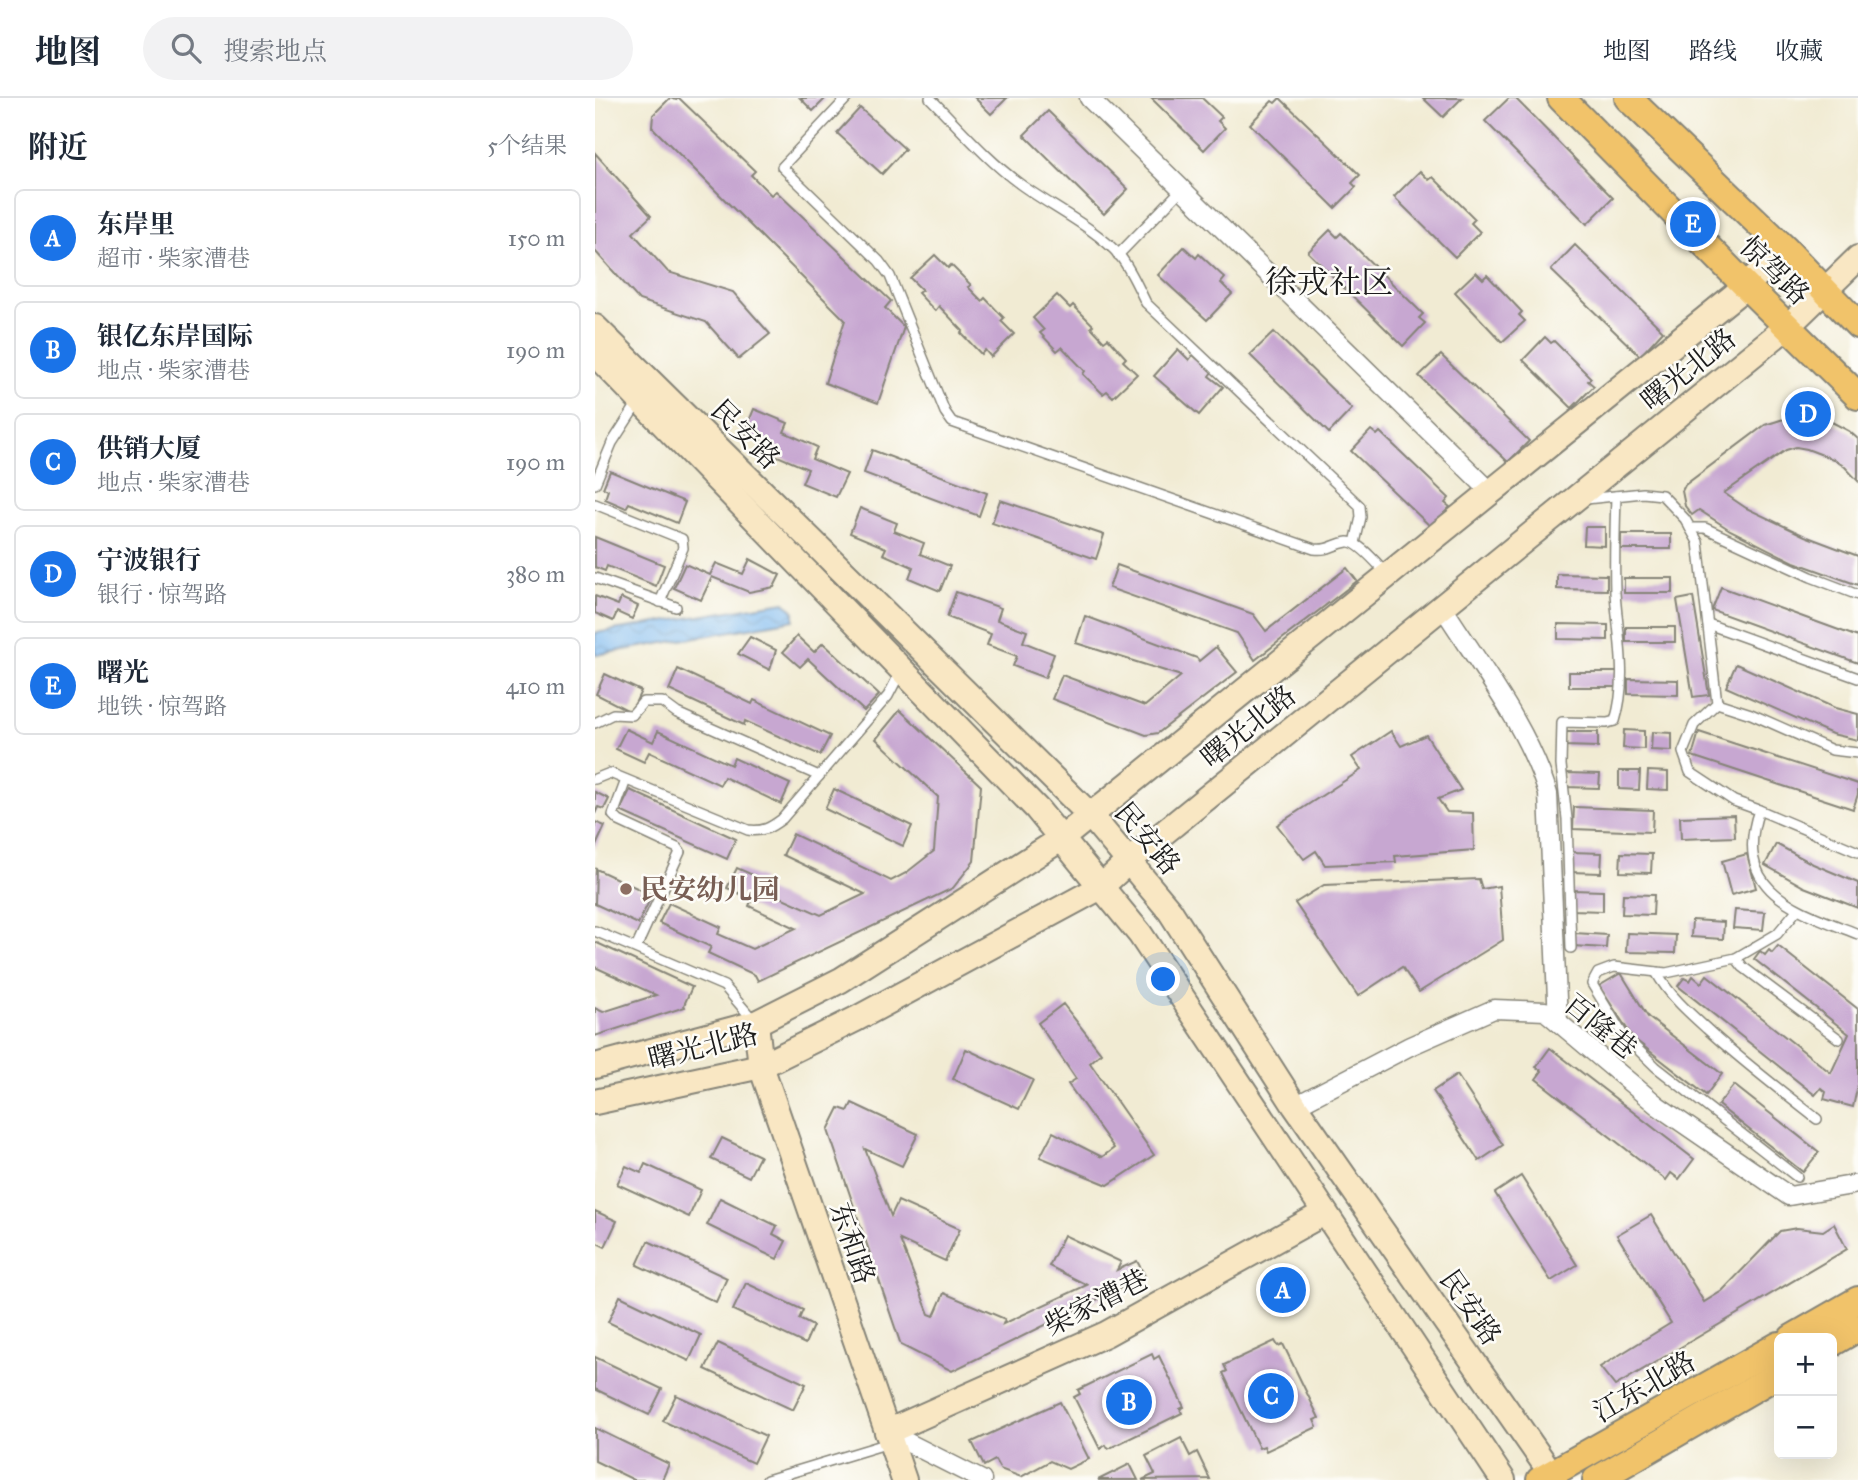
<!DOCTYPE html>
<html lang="zh">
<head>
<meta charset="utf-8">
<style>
	body { margin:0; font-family:"IM FELL Great Primer","Noto Serif SC",serif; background:#f2f2f3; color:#1f2937 }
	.controls { position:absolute; right:21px; bottom:21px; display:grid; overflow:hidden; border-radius:10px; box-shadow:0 7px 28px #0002 }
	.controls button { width:63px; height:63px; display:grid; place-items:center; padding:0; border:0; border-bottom:2px solid #e0e1e3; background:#fff; color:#1f2937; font:35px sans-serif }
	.you { position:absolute; left:569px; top:882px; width:24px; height:24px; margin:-18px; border:5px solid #fff; border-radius:50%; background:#1a73e8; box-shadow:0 0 0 10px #1a73e833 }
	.badge { display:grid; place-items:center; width:46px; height:46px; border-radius:50%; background:#1a73e8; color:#fff; font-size:23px; font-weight:700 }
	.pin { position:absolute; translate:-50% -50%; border:4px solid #fff; box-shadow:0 2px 7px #0006 }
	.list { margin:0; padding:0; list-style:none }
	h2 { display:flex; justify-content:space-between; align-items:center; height:91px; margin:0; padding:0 28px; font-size:30px }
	h2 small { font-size:23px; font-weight:400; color:#747a83 }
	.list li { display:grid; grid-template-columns:46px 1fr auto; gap:21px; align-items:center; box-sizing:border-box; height:98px; margin:0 14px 14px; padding:0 14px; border:2px solid #e0e1e3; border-radius:10px }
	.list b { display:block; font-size:26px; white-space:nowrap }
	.list p { margin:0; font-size:23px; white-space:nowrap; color:#747a83 }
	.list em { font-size:23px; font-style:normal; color:#747a83 }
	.icon { flex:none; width:38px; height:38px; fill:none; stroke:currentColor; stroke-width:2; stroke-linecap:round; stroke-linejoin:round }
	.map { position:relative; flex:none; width:1263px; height:1382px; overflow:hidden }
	header { display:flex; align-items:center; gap:42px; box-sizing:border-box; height:98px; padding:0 35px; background:#fff; border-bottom:2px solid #e0e1e3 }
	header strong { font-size:33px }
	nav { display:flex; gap:38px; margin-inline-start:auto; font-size:24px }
	.search { width:490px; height:63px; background:#f2f2f3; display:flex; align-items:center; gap:18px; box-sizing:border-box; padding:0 24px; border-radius:38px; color:#747a83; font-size:26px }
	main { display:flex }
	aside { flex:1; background:#fff }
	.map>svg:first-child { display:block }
	.water { fill:url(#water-waves); stroke:#4d6b86; stroke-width:2 }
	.building { fill:#c7a7d1 }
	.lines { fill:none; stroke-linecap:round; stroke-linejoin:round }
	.lane-casing { stroke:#868478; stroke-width:12 }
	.street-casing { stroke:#868478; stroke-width:21 }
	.secondary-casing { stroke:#868478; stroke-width:28 }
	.primary-casing { stroke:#868478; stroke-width:30 }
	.lane { stroke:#fff; stroke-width:9 }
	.street { stroke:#fff; stroke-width:18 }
	.secondary { stroke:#f9e7c3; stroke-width:24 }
	.primary { stroke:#f1c36a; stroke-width:26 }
	.education-dot { fill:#8d6e63; stroke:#fdfcf7; stroke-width:2.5 }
	.labels { text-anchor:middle; stroke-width:5; stroke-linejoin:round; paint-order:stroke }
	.street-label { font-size:28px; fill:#1c1c1c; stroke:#fdfcf7 }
	.education-label { font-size:28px; font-weight:bold; fill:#785e54; stroke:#fdfcf7; text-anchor:start }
	.quarter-label { font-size:32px; fill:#1c1c1c; stroke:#fdfcf7 }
</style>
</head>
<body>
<header>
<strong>地图</strong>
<div class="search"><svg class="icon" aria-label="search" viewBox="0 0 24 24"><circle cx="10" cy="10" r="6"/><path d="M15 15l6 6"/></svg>搜索地点</div>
<nav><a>地图</a><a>路线</a><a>收藏</a></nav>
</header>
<main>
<aside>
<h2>附近<small>5个结果</small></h2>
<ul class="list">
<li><span class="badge">A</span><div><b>东岸里</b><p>超市 · 柴家漕巷</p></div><em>150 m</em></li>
<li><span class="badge">B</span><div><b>银亿东岸国际</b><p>地点 · 柴家漕巷</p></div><em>190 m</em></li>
<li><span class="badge">C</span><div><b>供销大厦</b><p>地点 · 柴家漕巷</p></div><em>190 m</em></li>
<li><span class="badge">D</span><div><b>宁波银行</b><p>银行 · 惊驾路</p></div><em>380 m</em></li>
<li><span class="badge">E</span><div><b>曙光</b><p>地铁 · 惊驾路</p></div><em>410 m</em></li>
</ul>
</aside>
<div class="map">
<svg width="1263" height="1382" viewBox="0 0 1263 1382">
	<defs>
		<pattern id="water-waves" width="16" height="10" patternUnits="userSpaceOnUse" patternTransform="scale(1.75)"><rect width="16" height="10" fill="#7ebaf0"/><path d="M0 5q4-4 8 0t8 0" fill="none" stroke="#6c9fcd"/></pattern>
	</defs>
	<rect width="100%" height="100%" fill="#fdfcf7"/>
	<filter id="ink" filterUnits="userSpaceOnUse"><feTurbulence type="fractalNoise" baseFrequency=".0143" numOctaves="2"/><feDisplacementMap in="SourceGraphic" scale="14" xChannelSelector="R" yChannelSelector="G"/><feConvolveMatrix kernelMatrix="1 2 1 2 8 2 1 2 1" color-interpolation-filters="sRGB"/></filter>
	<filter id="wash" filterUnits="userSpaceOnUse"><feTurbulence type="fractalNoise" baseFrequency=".00686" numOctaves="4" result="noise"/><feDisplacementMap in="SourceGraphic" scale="28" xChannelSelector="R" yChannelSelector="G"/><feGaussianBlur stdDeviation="1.57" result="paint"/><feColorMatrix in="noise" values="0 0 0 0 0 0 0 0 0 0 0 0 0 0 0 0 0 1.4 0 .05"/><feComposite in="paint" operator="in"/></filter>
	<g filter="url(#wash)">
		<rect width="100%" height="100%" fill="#f1ebd3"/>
		<path class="water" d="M190 504 199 514V522L0 557V535Z"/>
		<g id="blocks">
			<g class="building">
				<path d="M75 0 81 2 84 0 160 73 156 77 176 97 181 93 296 203 290 210 309 229 283 305 230 285 250 222 57 29 58 17Z"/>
				<path d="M205 0H231L218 13Z"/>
				<path d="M380 0H412L396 16Z"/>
				<path d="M556 0H607L627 19 623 23 630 30 609 52Z"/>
				<path d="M685 0 765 77 757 85 761 89 740 110 655 26 677 3 680 5Z"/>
				<path d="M828 0H867L848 19Z"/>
				<path d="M914 0H920L1018 100 992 126 890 23Z"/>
				<path d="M265 10 310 51 287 76 242 35Z"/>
				<path d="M453 13 533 91 509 116 429 37Z"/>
				<path d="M0 55 56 118 38 135 73 174 138 194 175 236 144 261 111 224 44 202 0 153Z"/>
				<path d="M825 73 834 82 838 79 880 121 876 125 885 134 860 159 799 99Z"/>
				<path d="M735 132 742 139 746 135 828 216 824 220 830 225 808 248 713 154Z"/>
				<path d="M980 147 1068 233 1045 258 956 172Z"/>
				<path d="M589 149 601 160 604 156 630 180 626 185 637 196 612 222 563 177Z"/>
				<path d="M340 157 353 170 356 167 376 187 373 189 387 203 390 200 409 220 406 223 419 236 396 259 390 252 386 256 366 235 368 233 344 208 340 213 323 195 327 192 315 180Z"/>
				<path d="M881 174 888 181 892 177 927 214 924 217 930 223 907 244 860 194Z"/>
				<path d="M462 197 475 210 478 207 498 227 496 229 509 243 513 240 531 260 528 263 542 276 518 299 512 293 508 296 488 276 490 273 467 249 462 253 445 235 449 232 438 220Z"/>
				<path d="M679 234 757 311 734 335 655 257Z"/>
				<path d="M950 239 956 245 959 243 996 280 993 283 999 288 977 310 928 262Z"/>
				<path d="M583 251 594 262 598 257 617 274 614 278 628 289 604 317 559 278Z"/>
				<path d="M846 257 934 343 913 364 824 278Z"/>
				<path d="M159 311 193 325 189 334 222 349 217 361 252 376 241 399 207 385 213 371 180 357 183 350 149 335Z"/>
				<path d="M1195 319H1221L1233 322 1254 333 1263 341V383L1250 369 1238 361 1212 351 1201 349 1191 352 1129 395 1151 410 1210 438 1263 458V487L1199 464 1135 432 1104 412 1097 417 1090 408 1087 393 1090 387 1170 327Z"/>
				<path d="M776 332 782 337 785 334 854 400 850 405 855 409 836 429 756 353Z"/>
				<path d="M277 352 392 395 384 418 269 375Z"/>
				<path d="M15 373 90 404 82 425 34 405 31 410 10 401 13 392 8 390Z"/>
				<path d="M405 402 509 437 501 461 397 425Z"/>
				<path d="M265 410 302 425 299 433 329 445 325 456 355 468 345 493 314 480 318 469 288 456 291 450 255 435Z"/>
				<path d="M990 429H1010V448L989 447Z"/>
				<rect x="1026" y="436" width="50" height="15"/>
				<path d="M0 439 69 467 61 488 12 468 10 473 0 469Z"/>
				<path d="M155 461 185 477 179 489 154 494 117 479 106 502 79 490 90 466 115 477 121 465 148 476Z"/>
				<path d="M522 467 658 516 671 533 752 470 762 483 660 562 642 535 514 490Z"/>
				<path d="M962 476 1012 477V492L962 491Z"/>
				<rect x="1029" y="480" width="49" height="15"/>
				<path d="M1126 489 1263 539V565L1117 512Z"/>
				<path d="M361 494 406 510 402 522 432 533 428 544 459 556 450 580 418 568 422 558 392 547 396 536 352 519Z"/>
				<path d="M0 498 23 507 26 500 43 508 37 521 22 514 18 523 0 515Z"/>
				<path d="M1098 499 1114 597 1098 599 1082 502Z"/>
				<path d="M490 518 602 560 604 563 621 549 642 574 563 635 551 637 457 601 467 577 550 608 586 578 481 545Z"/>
				<path d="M963 526 1013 527V542L963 541Z"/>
				<rect x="1031" y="529" width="49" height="15"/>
				<path d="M202 538 219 554 228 545 284 597 269 613 213 561 205 569 188 554Z"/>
				<path d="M155 539 181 552 175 572 143 556Z"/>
				<path d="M1141 566 1240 610 1263 616V642L1237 636 1131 589Z"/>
				<path d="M83 571 157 606 159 602 235 638 225 657 150 623 149 627 74 592Z"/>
				<rect x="974" y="574" width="50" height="15"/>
				<path d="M10 576 46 593 36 614 1 596Z"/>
				<path d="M1033 581 1083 582V597L1033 596Z"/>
				<path d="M305 612 386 688 379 763 358 790 163 883 160 877 113 855 116 849 64 825 74 805 126 829 123 836 157 851 201 830 154 808 157 801 132 790 142 770 167 781 163 789 226 817 270 796 188 757 198 736 296 783 311 775 339 753 343 699 281 641Z"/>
				<path d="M31 631 58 644 63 633 136 667 139 660 195 686 186 706 129 679 125 687 54 654 49 664 21 651Z"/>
				<path d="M1029 632 1049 633V651L1028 650Z"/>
				<path d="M796 633 806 648 831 637 866 692 843 701 852 714 878 715 879 752 800 758 801 764 730 767 721 753 709 761 682 727 766 672 757 659Z"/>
				<path d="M971 634H1003V649L970 648Z"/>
				<path d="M1057 634 1077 635V653L1056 652Z"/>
				<path d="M1104 634 1263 686V696L1258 711 1097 658Z"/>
				<path d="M1024 673H1045L1044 692 1024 691Z"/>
				<path d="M1053 673 1073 674V692L1052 691Z"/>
				<path d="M971 675 1005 676 1004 690 971 689Z"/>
				<path d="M239 691 317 728 308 748 230 711Z"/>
				<path d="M35 692 141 741 132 761 25 713Z"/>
				<path d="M0 694 14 701 9 711 3 709 0 716Z"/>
				<path d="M979 709 1058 712 1057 734 978 731Z"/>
				<path d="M1139 717 1140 739 1086 741 1085 719Z"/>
				<path d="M0 724 10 728 0 750Z"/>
				<path d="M1181 746 1218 766 1263 785V810L1209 789 1170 767Z"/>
				<path d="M976 754 1007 755 1006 775 975 774Z"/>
				<path d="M1026 755 1057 756 1056 775 1025 774Z"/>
				<path d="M1152 756 1161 790 1136 797 1127 763Z"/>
				<path d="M1 771 57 797 43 826 0 806Z"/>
				<path d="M884 781 887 791 904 788 908 842 824 894 807 869 763 898 700 805 729 787Z"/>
				<path d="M977 792 1008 793V813L977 812Z"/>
				<path d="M1028 796 1059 797 1058 817 1027 816Z"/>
				<path d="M1140 812 1170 814 1168 832 1138 830Z"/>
				<path d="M1097 822 1129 824 1128 841 1096 839Z"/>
				<path d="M979 835 1012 837 1011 850 978 848Z"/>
				<path d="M1032 835 1081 837 1080 855 1031 854Z"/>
				<path d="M0 844 97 889 89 907 90 909 0 938V910L8 914 61 897 0 869Z"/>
				<path d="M1183 848 1263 911V986L1258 1009 1229 1001 1231 994 1226 990 1220 997 1083 888 1089 880 1095 883 1098 878 1106 885 1112 877 1236 975 1254 936 1159 861 1165 853 1170 857 1174 852 1177 855Z"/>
				<path d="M1026 875 1053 919 1127 976 1111 997 1038 940 1004 888Z"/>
				<path d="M468 906 506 955 495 965 559 1057 513 1087 445 1059 458 1034 507 1059 519 1050 473 986 481 981 443 925Z"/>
				<path d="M955 950 1099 1061 1084 1081 1076 1075 1071 1082 941 981 947 973 941 969Z"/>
				<path d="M371 951 438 982 424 1011 358 981Z"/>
				<path d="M862 977 908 1047 884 1063 838 993Z"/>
				<path d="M1139 987 1224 1054 1208 1074 1123 1007Z"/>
				<path d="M257 1005 323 1036 307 1068 270 1051 296 1118 303 1103 365 1131 350 1163 305 1142 334 1216 339 1218 349 1195 410 1221 408 1226 492 1187 454 1168 469 1137 526 1164 522 1172 542 1163 550 1178 357 1273 306 1247 233 1032 244 1010 253 1013Z"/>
				<path d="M127 1040 165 1058 154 1079 116 1061Z"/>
				<path d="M50 1066 106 1092 94 1119 22 1086 31 1068 46 1075Z"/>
				<path d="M926 1078 982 1167 956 1183 900 1095Z"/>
				<path d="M125 1100 182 1128 178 1136 191 1143 182 1161 112 1127Z"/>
				<path d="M0 1113 22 1123 10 1149 0 1144Z"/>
				<path d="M1056 1117 1109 1204 1127 1193 1185 1133 1202 1130 1228 1133 1239 1126 1252 1151 1020 1288 1005 1269 1076 1225 1022 1137Z"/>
				<path d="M53 1143 132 1180 121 1204 42 1167Z"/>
				<path d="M151 1185 208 1212 204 1221 218 1228 210 1246 138 1212Z"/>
				<path d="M25 1198 106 1237 94 1263 13 1224Z"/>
				<path d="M680 1243 683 1248 688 1246 724 1320 719 1322 722 1329 671 1353 669 1348 664 1350 628 1275 632 1273 629 1267Z"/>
				<path d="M123 1245 211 1286 198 1312 110 1271Z"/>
				<path d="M557 1256 559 1261 564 1258 589 1309 585 1311 587 1315 513 1351 511 1347 505 1351 479 1299 485 1296 483 1292Z"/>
				<path d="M0 1259 67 1291 54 1317 0 1291Z"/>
				<path d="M81 1297 171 1338 158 1365 68 1323Z"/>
				<path d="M465 1304 494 1361 473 1371 455 1363 426 1379 405 1371 400 1362 389 1368 377 1344Z"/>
				<path d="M0 1330 74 1366 67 1382H39L0 1363Z"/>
				<path d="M586 1340 595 1358 602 1354 615 1381 547 1382 560 1376 551 1358Z"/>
				<path d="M535 1366 543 1382H503Z"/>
			</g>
		</g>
	</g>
	<g filter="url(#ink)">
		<use href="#blocks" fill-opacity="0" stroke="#868478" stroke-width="2"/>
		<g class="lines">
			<defs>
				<g id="lane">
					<path d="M252 0 187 69 284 163 295 178 350 314 357 324 719 451C735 453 738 446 752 444 763 442 784 468 792 476"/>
					<path d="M335 0C364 29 392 62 425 86 455 108 501 130 525 158 536 172 543 189 551 205L765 408 766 419 760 445"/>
					<path d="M523 157 587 91"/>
					<path d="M0 386 17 345 44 303"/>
					<path d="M991 401 1048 395 1067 397 1090 421 1103 444 1122 605 1099 627 1088 654 1095 674 1139 703 1164 712"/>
					<path d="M0 406 87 441 88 450 65 504"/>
					<path d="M1095 430H1110L1216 479 1263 497"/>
					<path d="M0 480 81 509"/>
					<path d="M1113 526 1263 580"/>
					<path d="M1122 605 1156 616 1237 652 1263 655"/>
					<path d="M0 625 18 616 37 617 48 604H67L82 615 224 678"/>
					<path d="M0 681 15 675 153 732C168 734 175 730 187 721L293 598 306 573"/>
					<path d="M31 682 18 717 24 723 82 750 85 754 41 850"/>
					<path d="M1263 754 1164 712C1136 794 1202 812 1263 836"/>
					<path d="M0 833 129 888 160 924"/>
					<path d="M976 850 972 721 966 667 967 624 1012 625 1020 623C1033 581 1023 538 1020 495 1019 462 1020 430 1021 398"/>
					<path d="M1141 860 1148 869 1244 941"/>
					<path d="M1061 874C1074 897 1092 913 1112 931 1147 963 1185 992 1222 1021"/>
					<path d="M1202 1079 1061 969 1028 937 997 886 1003 875 1019 869 1071 875 1141 860 1182 836 1202 812"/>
					<path d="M172 1382 294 1345"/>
				</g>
				<g id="street">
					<path d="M494 0 896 394"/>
					<path d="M847 508C885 568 933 629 953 696L963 924"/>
					<path d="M700 1008 815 948 899 911 950 913 1063 1008 1194 1098 1263 1086"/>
					<path d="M292 1334 387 1382"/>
				</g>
				<g id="secondary">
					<path d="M0 229 495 717 575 813 700 1008 956 1375"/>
					<path d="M0 256 442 711 545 836 908 1382"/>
					<path d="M161 925 166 968 309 1382"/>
					<path d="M0 968 161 925 246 882 466 741 1151 188 1189 150"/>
					<path d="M0 1004 166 968 261 921 506 789 534 763 1193 228 1263 160"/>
					<path d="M292 1334 511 1236 729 1115"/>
				</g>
				<g id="primary">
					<path d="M966 0 1151 188 1263 298"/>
					<path d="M1033 0 1189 150 1263 227"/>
					<path d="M1197 1240 1263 1202"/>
					<path d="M1237 1245 1263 1230"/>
					<path d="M945 1382 1184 1247"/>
					<path d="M1001 1382 1184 1276"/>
				</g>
			</defs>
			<use href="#lane" class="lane-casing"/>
			<use href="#street" class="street-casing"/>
			<use href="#secondary" class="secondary-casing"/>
			<use href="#primary" class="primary-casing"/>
			<use href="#lane" class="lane"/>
			<use href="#street" class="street"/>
			<use href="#secondary" class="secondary"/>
			<use href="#primary" class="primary"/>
		</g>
	</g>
	<circle class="education-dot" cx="31" cy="791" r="7"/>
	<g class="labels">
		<g class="street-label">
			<text transform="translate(1180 172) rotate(44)" y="10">惊驾路</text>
			<text transform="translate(1093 271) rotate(-39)" y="10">曙光北路</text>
			<text transform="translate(151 336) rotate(45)" y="10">民安路</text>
			<text transform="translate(653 628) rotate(-39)" y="10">曙光北路</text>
			<text transform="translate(553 740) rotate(50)" y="10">民安路</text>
			<text transform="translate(1006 928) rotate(39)" y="10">百隆巷</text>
			<text transform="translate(108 948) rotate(-14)" y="10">曙光北路</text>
			<text transform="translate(258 1145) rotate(71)" y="10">东和路</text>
			<text transform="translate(501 1204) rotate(-27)" y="10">柴家漕巷</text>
			<text transform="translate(876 1209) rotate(55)" y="10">民安路</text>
			<text transform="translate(1049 1288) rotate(-30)" y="10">江东北路</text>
		</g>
		<g class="education-label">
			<text x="45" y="801">民安幼儿园</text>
		</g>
		<g class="quarter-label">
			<text x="734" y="195">徐戎社区</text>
		</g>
	</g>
</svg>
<div class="controls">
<button>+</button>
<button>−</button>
</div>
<div class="you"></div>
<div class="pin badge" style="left:688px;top:1192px">A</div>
<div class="pin badge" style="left:534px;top:1304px">B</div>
<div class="pin badge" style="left:676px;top:1298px">C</div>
<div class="pin badge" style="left:1213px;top:316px">D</div>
<div class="pin badge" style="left:1098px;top:126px">E</div>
</div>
</main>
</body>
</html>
